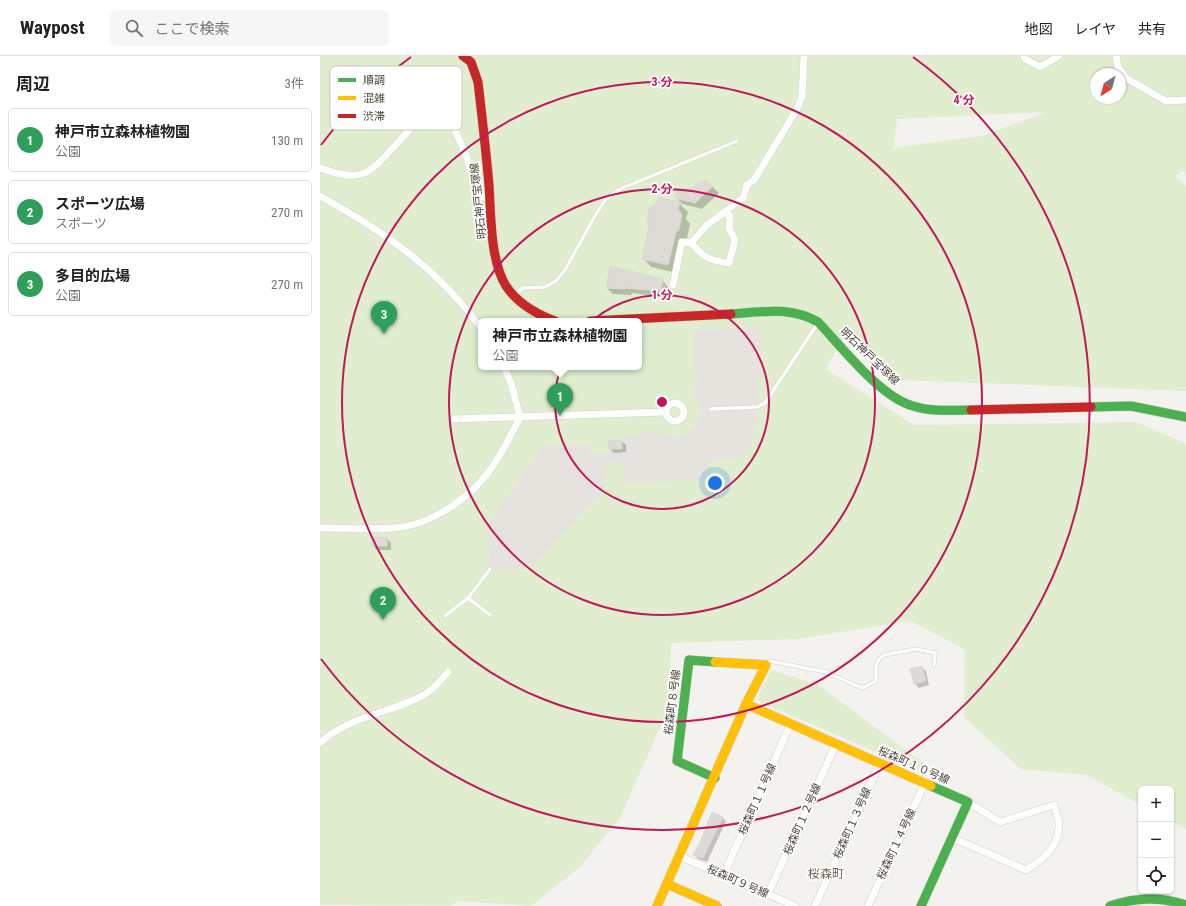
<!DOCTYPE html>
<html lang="ja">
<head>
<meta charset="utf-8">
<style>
	body { margin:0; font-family:"Roboto Condensed","Noto Sans JP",sans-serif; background:#f6f6f6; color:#202124 }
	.controls { position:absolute; right:12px; bottom:12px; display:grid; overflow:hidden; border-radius:6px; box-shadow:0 1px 3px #0004 }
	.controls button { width:36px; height:36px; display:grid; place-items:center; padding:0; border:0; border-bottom:1px solid #e0e0e0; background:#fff; color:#202124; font:20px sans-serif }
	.compass { position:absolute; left:770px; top:12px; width:36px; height:36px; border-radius:50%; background:#fff; box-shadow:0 1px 3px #0004; rotate:216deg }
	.you { position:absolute; left:395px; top:427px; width:14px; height:14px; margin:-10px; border:3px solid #fff; border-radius:50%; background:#1a73e8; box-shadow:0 0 0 6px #1a73e833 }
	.badge { display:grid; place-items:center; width:26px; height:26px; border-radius:50%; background:#868278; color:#fff; font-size:13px; font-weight:700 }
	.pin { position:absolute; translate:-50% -33px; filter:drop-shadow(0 1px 2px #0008) }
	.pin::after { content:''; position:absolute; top:21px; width:14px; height:12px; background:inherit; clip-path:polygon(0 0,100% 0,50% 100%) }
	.popup { position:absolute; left:158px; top:262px; width:164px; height:52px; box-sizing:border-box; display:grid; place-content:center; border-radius:6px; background:#fff; filter:drop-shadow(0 1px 3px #0005); font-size:13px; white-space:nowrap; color:#757577 }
	.popup b { font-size:15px; color:#202124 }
	.popup::after { content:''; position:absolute; left:50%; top:100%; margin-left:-8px; border:8px solid transparent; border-top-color:#fff }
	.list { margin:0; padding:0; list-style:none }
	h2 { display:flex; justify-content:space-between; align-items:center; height:52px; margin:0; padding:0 16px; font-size:17px }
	h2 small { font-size:13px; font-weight:400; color:#757577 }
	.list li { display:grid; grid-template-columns:26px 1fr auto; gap:12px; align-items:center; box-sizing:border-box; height:64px; margin:0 8px 8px; padding:0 8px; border:1px solid #e0e0e0; border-radius:6px }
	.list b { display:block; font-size:15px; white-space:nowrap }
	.list p { margin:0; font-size:13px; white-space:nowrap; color:#757577 }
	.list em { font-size:13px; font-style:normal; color:#757577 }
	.icon { flex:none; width:22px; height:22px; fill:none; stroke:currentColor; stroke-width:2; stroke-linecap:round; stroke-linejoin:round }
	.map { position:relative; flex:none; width:866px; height:850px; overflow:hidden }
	header { display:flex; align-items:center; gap:24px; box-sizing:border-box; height:56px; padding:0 20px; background:#fff; border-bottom:1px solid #e0e0e0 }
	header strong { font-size:19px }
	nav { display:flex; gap:22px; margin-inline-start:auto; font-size:14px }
	.search { width:280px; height:36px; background:#f6f6f6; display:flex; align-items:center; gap:10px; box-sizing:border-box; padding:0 14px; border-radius:6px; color:#757577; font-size:15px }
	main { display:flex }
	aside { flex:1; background:#fff }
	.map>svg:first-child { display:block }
	.green { fill:#e0edcf; fill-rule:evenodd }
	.parking { fill:#e6e3df }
	.shadow { fill:#0003 }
	.building { fill:#dedbd6; stroke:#dcd9d4 }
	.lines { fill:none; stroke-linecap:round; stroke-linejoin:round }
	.lane-casing { stroke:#d2d0cb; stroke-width:4.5 }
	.street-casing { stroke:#d2d0cb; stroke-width:8 }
	.fast-casing { stroke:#d2cfc5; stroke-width:10 }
	.slow-casing { stroke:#d2cfc5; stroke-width:10 }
	.jam-casing { stroke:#d2cfc5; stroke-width:10 }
	.lane { stroke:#fdfdfc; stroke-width:3.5 }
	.street { stroke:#fdfdfc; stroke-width:7 }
	.fast { stroke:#4caf50; stroke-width:9 }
	.slow { stroke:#ffc107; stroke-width:9 }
	.jam { stroke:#c62828; stroke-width:9 }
	.ring { fill:none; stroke:#c2185b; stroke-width:2 }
	.labels { text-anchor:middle; stroke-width:3.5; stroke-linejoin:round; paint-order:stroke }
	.street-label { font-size:11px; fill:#4b4539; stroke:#fff }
	.neighbourhood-label { font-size:12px; fill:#6d6450; stroke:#fff }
	.key { fill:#fff; stroke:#c9c7c4; stroke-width:1 }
	.key-label { font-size:11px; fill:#4b4539 }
	.centre { fill:#c2185b; stroke:#fff; stroke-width:2 }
	.ring-label { font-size:12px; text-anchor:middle; font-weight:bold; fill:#c2185b; stroke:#fff; stroke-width:3.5; stroke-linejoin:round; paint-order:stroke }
</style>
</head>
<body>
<header>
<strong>Waypost</strong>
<div class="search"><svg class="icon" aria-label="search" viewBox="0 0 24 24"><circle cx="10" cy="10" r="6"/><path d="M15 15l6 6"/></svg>ここで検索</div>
<nav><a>地図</a><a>レイヤ</a><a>共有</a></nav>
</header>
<main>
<aside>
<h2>周辺<small>3件</small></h2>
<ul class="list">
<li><span class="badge" style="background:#2e9e5b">1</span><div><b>神戸市立森林植物園</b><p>公園</p></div><em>130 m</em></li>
<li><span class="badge" style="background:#2e9e5b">2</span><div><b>スポーツ広場</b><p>スポーツ</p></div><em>270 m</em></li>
<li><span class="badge" style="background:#2e9e5b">3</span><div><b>多目的広場</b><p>公園</p></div><em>270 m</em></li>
</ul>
</aside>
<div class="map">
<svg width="866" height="850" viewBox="0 0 866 850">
	<rect width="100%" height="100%" fill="#f4f2ee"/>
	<g class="green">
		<path d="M0 0H866V118L862 115 855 121 866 129V335L580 324 523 282 506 313 594 369 817 366 866 388V773L851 765V733H821V749L767 719 701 713 644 661 645 594 591 565 478 583 351 587 349 651 300 762 261 810 211 850 138 845 130 850 0 849ZM776 18H800V42H776ZM727 56 662 80 577 91 573 96 577 63ZM161 265H319V311H161Z"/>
		<path d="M451 614 497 628 606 709 602 716 440 646 438 641Z"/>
	</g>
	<path class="parking" d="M440 272 442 320 436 322 438 357 431 390 417 402 389 405 387 424 304 427 303 410 293 404 289 408 280 440 210 512 170 513 168 468 223 390 269 388 270 397 304 395 305 379 337 376 350 380 366 379 377 366 381 351 370 334 380 321 375 320 373 274Z"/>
	<g class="shadow">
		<path d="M386 125 399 137 382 153 362 148 356 141Z"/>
		<path d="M359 147 368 156 366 163 370 168 367 182 364 184 357 217 331 211 323 202Z"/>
		<path d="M342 224 348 231 347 241 312 237 311 239 293 238 287 232Z"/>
		<path d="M302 385 306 389V396L294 397 290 393Z"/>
		<path d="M67 483 71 487V494H57L53 490Z"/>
		<path d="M602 611 606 615 609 629 599 632 595 628Z"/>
		<path d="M402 761 406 765 387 806 378 803 374 799Z"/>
	</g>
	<g class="building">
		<path d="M386 124 393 130 375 147 355 142 357 133 370 132Z"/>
		<path d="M338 141 360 146 358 153 362 159 359 174 356 176 348 209 322 203 329 169 327 165 329 152 336 148Z"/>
		<path d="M290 210 343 223 341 235 305 232V233L286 232Z"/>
		<path d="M302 384V393H289L288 385Z"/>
		<path d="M52 481 67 482V490H52Z"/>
		<path d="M602 610 606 625 594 628 590 613Z"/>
		<path d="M392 756 403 761 383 802 373 799 378 790H379Z"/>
	</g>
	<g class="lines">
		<defs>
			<g id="lane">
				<path d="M194 239 203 232 225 231 236 225 245 214 276 158 286 143 300 133 417 85"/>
				<path d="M391 353 437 351 445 347 498 267"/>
				<path d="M148 542 170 559"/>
				<path d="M125 560 148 542 170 513"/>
				<path d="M447 608 450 605 506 616 542 632 556 625V610L559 603 564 599 596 593 615 597 614 609"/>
			</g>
			<g id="street">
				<path d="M704 0 705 3 720 11 739 0"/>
				<path d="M796 0 798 11 806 22 846 45 866 44"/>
				<path d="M0 112C13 116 28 122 42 118 58 114 86 74 102 62 106 59 112 58 117 57L131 66 147 101 156 137 170 144"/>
				<path d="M0 140C65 176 117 212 161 272"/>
				<path d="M371 187C384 202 389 204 409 207L415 184 409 172 410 160 404 156"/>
				<path d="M353 229 362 186 371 187 386 170 423 142 427 129 434 124 477 53 482 40 484 0"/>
				<circle cx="355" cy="356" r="9"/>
				<path d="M133 363 345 356"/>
				<path d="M0 472C24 472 49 474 74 472 89 471 104 466 117 459 163 435 178 405 200 361L191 327 184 311"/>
				<path d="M0 687C28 661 65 658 98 642 111 637 119 626 128 616"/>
				<path d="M633 782 706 814C723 804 740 790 739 768 739 762 735 755 734 749L680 766 648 746"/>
				<path d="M359 800 475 850"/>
				<path d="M404 818 471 667"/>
				<path d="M448 838 516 688"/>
				<path d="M495 850 560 707"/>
				<path d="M548 850 605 727"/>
			</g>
			<g id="fast">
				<path d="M411 258C442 256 470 250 498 266 522 291 560 341 593 350 611 356 632 354 651 354"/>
				<path d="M771 351 811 350 866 361"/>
				<path d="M395 606 369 604 357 705 395 722"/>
				<path d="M601 850 648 746 611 730"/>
				<path d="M790 850C816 841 840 840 866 849"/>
			</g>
			<g id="slow">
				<path d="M426 648 611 730"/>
				<path d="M347 828 397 850"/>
				<path d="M337 850 426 648 446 609 395 606"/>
			</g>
			<g id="jam">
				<path d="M143 0 151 6 158 26C162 60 166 95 169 129 171 159 170 204 186 230 198 248 216 258 235 265"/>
				<path d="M270 265 411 258"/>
				<path d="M651 354 771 351"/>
			</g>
		</defs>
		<use href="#lane" class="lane-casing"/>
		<use href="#street" class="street-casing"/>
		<use href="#fast" class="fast-casing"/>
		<use href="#slow" class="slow-casing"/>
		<use href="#jam" class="jam-casing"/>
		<use href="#lane" class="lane"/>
		<use href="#street" class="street"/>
		<use href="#fast" class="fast"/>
		<use href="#slow" class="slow"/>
		<use href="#jam" class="jam"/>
	</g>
	<g class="ring">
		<circle cx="342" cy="346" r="107"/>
		<circle cx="342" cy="346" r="213"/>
		<circle cx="342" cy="346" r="320"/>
		<path d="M1 89A427 427 0 0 1 91 1M593 1A427 427 0 1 1 1 603"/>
	</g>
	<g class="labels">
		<g class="street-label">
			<text transform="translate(158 145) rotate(-96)" y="4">明石神戸宝塚線</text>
			<text transform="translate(550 300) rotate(44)" y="4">明石神戸宝塚線</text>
			<text transform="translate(352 646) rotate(-83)" y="4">桜森町８号線</text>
			<text transform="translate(594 709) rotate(24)" y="4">桜森町１０号線</text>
			<text transform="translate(437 743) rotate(-66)" y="4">桜森町１１号線</text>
			<text transform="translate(482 763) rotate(-66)" y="4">桜森町１２号線</text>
			<text transform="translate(532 767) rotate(-66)" y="4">桜森町１３号線</text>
			<text transform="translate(576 788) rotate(-65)" y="4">桜森町１４号線</text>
			<text transform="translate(418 825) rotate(24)" y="4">桜森町９号線</text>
		</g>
		<g class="neighbourhood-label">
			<text x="506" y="822">桜森町</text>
		</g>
	</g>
	<rect x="10" y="10" width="132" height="64" rx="6" class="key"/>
	<rect x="18" y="22" width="18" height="4" fill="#4caf50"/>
	<rect x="18" y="40" width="18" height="4" fill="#ffc107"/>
	<rect x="18" y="58" width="18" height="4" fill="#c62828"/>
	<g class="key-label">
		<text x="43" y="28">順調</text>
		<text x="43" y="46">混雑</text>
		<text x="43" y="64">渋滞</text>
	</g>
	<circle cx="342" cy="346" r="6" class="centre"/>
	<g class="ring-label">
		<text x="342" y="30">3 分</text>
		<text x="644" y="48">4 分</text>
		<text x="342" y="137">2 分</text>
		<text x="342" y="243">1 分</text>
	</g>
</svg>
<div class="controls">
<button>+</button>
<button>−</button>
<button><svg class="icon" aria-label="locate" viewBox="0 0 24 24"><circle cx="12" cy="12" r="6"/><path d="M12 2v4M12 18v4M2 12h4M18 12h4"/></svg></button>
</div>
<svg class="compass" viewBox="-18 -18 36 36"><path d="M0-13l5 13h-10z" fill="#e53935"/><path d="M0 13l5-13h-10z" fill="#757577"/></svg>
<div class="you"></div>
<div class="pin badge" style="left:240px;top:360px;background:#2e9e5b">1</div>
<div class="popup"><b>神戸市立森林植物園</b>公園</div>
<div class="pin badge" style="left:63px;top:564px;background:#2e9e5b">2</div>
<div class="pin badge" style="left:64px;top:278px;background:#2e9e5b">3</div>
</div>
</main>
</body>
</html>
